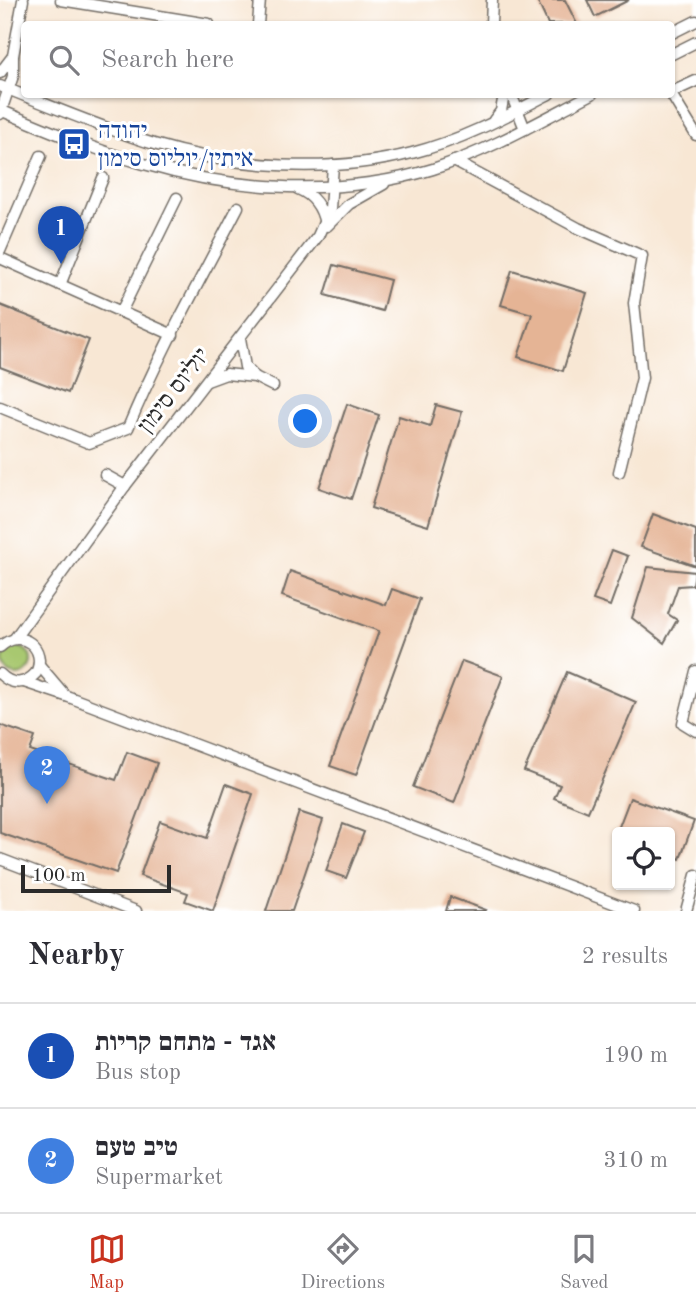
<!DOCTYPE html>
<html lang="en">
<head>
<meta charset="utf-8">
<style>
	body { margin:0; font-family:"Old Standard TT","Frank Ruhl Libre",serif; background:#f7f7f7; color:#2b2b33 }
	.controls { position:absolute; right:21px; bottom:21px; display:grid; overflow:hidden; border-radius:7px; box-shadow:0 2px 5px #0004 }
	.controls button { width:63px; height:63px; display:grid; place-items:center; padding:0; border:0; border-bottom:2px solid #e1e1e2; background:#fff; color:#2b2b33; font:35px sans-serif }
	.scale { position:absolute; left:21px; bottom:18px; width:150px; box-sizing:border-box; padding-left:7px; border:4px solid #2b2b2b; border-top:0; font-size:19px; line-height:24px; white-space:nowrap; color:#2b2b2b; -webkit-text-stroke:5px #fff; paint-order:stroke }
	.you { position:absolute; left:306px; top:422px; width:24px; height:24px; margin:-18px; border:5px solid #fff; border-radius:50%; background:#1a73e8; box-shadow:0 0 0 10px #1a73e833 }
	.badge { display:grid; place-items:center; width:46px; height:46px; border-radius:50%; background:#c8321e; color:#fff; font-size:23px; font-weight:700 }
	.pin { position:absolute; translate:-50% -58px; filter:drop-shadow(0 2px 4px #0008) }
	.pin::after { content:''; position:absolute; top:37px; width:24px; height:21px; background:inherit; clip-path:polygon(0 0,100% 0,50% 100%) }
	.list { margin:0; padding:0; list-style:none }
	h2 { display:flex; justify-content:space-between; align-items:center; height:91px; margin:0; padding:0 28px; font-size:30px }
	h2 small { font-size:23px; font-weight:400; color:#7c7c81 }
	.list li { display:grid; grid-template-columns:46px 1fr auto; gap:21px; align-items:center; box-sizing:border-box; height:105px; padding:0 28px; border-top:2px solid #e1e1e2 }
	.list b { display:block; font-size:26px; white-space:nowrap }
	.list p { margin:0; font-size:23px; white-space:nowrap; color:#7c7c81 }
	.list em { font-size:23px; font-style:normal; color:#7c7c81 }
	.icon { flex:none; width:38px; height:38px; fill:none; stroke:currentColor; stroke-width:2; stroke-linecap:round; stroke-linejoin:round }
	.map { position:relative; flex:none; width:696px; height:911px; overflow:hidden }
	.search { position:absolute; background:#fff; box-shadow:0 2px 5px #0004; left:21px; right:21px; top:21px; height:77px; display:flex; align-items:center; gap:18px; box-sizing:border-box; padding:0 24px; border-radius:7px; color:#7c7c81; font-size:26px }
	.sheet { height:301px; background:#fff }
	nav { display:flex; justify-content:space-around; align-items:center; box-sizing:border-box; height:98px; border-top:2px solid #e1e1e2; background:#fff; font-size:19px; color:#7c7c81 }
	nav a { display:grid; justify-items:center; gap:4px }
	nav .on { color:#c8321e }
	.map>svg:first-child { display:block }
	.green { fill:#a8c870; stroke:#6a7a4e; stroke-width:2 }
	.building { fill:#e5b495 }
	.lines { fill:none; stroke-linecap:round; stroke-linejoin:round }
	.minor-casing { stroke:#736d66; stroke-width:13 }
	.minor { stroke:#fff; stroke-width:10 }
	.labels { text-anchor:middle; stroke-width:6; stroke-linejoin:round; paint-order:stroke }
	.transit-label { font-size:24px; fill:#164399; stroke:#fff; text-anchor:start }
	.street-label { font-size:24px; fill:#2b2b2b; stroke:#fff }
</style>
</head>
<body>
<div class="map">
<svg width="696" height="911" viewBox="0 0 696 911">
	<rect width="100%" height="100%" fill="#fff"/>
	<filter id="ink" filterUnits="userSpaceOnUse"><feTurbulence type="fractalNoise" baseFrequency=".0143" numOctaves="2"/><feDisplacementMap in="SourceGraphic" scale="14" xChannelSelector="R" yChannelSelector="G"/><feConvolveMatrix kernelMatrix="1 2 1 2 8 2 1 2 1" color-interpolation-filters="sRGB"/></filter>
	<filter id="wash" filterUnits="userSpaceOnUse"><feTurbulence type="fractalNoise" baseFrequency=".00686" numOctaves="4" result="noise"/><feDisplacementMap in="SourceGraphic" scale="28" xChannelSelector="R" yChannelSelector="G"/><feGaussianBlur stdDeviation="1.57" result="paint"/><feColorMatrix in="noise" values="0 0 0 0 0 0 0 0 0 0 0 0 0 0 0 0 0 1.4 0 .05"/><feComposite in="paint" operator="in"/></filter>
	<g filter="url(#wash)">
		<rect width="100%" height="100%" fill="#f8e7d4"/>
		<circle class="green" cx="17" cy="661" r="14"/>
		<g id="blocks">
			<g class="building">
				<path d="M537 0H565L577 24H548Z"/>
				<path d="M587 0H629L595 17Z"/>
				<path d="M334 265 390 280 382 311 325 295Z"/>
				<path d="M512 270 587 293 563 371 518 357 532 314 501 305Z"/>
				<path d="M0 305 89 340 68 393 0 367Z"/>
				<path d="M347 404 379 415 351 499 319 488Z"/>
				<path d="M436 405 462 412 428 526 371 508 399 416 430 426Z"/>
				<path d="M653 514 696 530V566L641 547Z"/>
				<path d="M612 550 628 556 610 606 593 600Z"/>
				<path d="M648 567 695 572 693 585 678 586 668 614 677 620 664 643 632 618Z"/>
				<path d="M290 571 386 605 392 589 420 599 356 775 330 766 379 631 282 596Z"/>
				<path d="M462 661 503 676 454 803 413 787Z"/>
				<path d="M567 672 636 702 588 812 554 798 560 785 524 771Z"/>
				<path d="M0 725 35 737 30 751 116 780 127 752 157 763 116 873 0 833Z"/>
				<path d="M226 784 253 794 213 911 185 901 188 893 140 876 160 821 207 838Z"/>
				<path d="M630 798 694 821 680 859 670 855V832H617Z"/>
				<path d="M299 812 323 820 292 911H266Z"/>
				<path d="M343 824 364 832 346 878 326 871Z"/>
				<path d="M450 897 486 910 485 911H446Z"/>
			</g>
		</g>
	</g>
	<g filter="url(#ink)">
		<use href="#blocks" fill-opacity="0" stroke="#736d66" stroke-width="2"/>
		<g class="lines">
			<defs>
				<g id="minor">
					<path d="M61 0 209 24"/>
					<path d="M258 24 260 0"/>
					<path d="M491 24 492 0"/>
					<path d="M672 33 696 21"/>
					<path d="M672 54 696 42"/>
					<path d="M0 73 13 56"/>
					<path d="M0 86C51 106 102 128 154 144 232 168 333 174 412 153 460 141 505 117 549 94"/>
					<path d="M672 92 696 81"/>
					<path d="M511 94 525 129"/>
					<path d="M671 94 696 135"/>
					<path d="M0 110C47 130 95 150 144 164 234 191 343 197 433 169 488 151 540 121 592 94"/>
					<path d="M0 114 13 76V56L23 0"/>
					<path d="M494 120 501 111 504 94"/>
					<path d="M454 161 578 228 642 256 634 303 642 378 619 472"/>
					<path d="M298 189C313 195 322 208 325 224"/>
					<path d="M327 226 349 204 384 184"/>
					<path d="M0 251 41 156"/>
					<path d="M0 258 173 335"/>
					<path d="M60 285 103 178"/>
					<path d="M121 312 177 198"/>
					<path d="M255 377 273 386"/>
					<path d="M207 381 226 374 255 377 245 367 240 338"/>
					<path d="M0 407 89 443 128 428C159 353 200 281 238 207"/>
					<path d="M105 475 125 486"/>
					<path d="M15 638 125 486 318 236 330 209 333 165"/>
					<path d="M0 647C21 627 48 648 36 673 25 685 12 686 0 674"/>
					<path d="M40 666 63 693"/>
					<path d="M696 671 683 723 696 731"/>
					<path d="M24 682 69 697 634 911"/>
					<path d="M0 859 136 911"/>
					<path d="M686 911 696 875"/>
				</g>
			</defs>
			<use href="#minor" class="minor-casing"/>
			<use href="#minor" class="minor"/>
		</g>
	</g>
	<defs>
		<symbol id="bus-square" viewBox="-11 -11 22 22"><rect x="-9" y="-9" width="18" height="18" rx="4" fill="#1a4fb4" stroke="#fff"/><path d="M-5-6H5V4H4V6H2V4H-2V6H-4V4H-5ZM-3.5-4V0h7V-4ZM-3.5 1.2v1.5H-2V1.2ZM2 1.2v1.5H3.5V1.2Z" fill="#fff"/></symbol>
	</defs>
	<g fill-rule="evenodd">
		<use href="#bus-square" x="55" y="125" width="38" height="38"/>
	</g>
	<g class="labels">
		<g class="transit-label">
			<text x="98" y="138">יהודה<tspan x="98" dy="28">איתין/יוליוס סימון</tspan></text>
		</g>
		<g class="street-label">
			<text transform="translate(173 390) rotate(-52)" y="8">יוליוס סימון</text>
		</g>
	</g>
</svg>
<div class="controls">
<button><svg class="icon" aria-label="locate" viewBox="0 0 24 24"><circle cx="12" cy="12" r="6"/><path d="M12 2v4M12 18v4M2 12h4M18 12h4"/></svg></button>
</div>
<div class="scale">100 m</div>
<div class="you"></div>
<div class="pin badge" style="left:61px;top:264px;background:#1a4fb4">1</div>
<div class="pin badge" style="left:47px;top:804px;background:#3f7fe0">2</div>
<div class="search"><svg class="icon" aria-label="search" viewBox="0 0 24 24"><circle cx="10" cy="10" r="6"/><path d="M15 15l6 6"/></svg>Search here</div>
</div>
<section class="sheet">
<h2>Nearby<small>2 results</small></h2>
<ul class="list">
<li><span class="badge" style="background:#1a4fb4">1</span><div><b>אגד - מתחם קריות</b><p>Bus stop</p></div><em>190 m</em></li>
<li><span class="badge" style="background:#3f7fe0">2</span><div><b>טיב טעם</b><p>Supermarket</p></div><em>310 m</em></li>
</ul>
</section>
<nav>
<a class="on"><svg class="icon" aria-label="map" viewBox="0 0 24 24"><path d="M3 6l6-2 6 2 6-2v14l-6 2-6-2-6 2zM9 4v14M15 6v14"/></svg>Map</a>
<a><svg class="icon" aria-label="directions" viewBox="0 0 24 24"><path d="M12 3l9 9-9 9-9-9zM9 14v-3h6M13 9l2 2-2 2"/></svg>Directions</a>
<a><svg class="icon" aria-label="saved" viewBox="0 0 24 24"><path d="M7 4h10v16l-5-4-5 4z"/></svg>Saved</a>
</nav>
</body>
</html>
